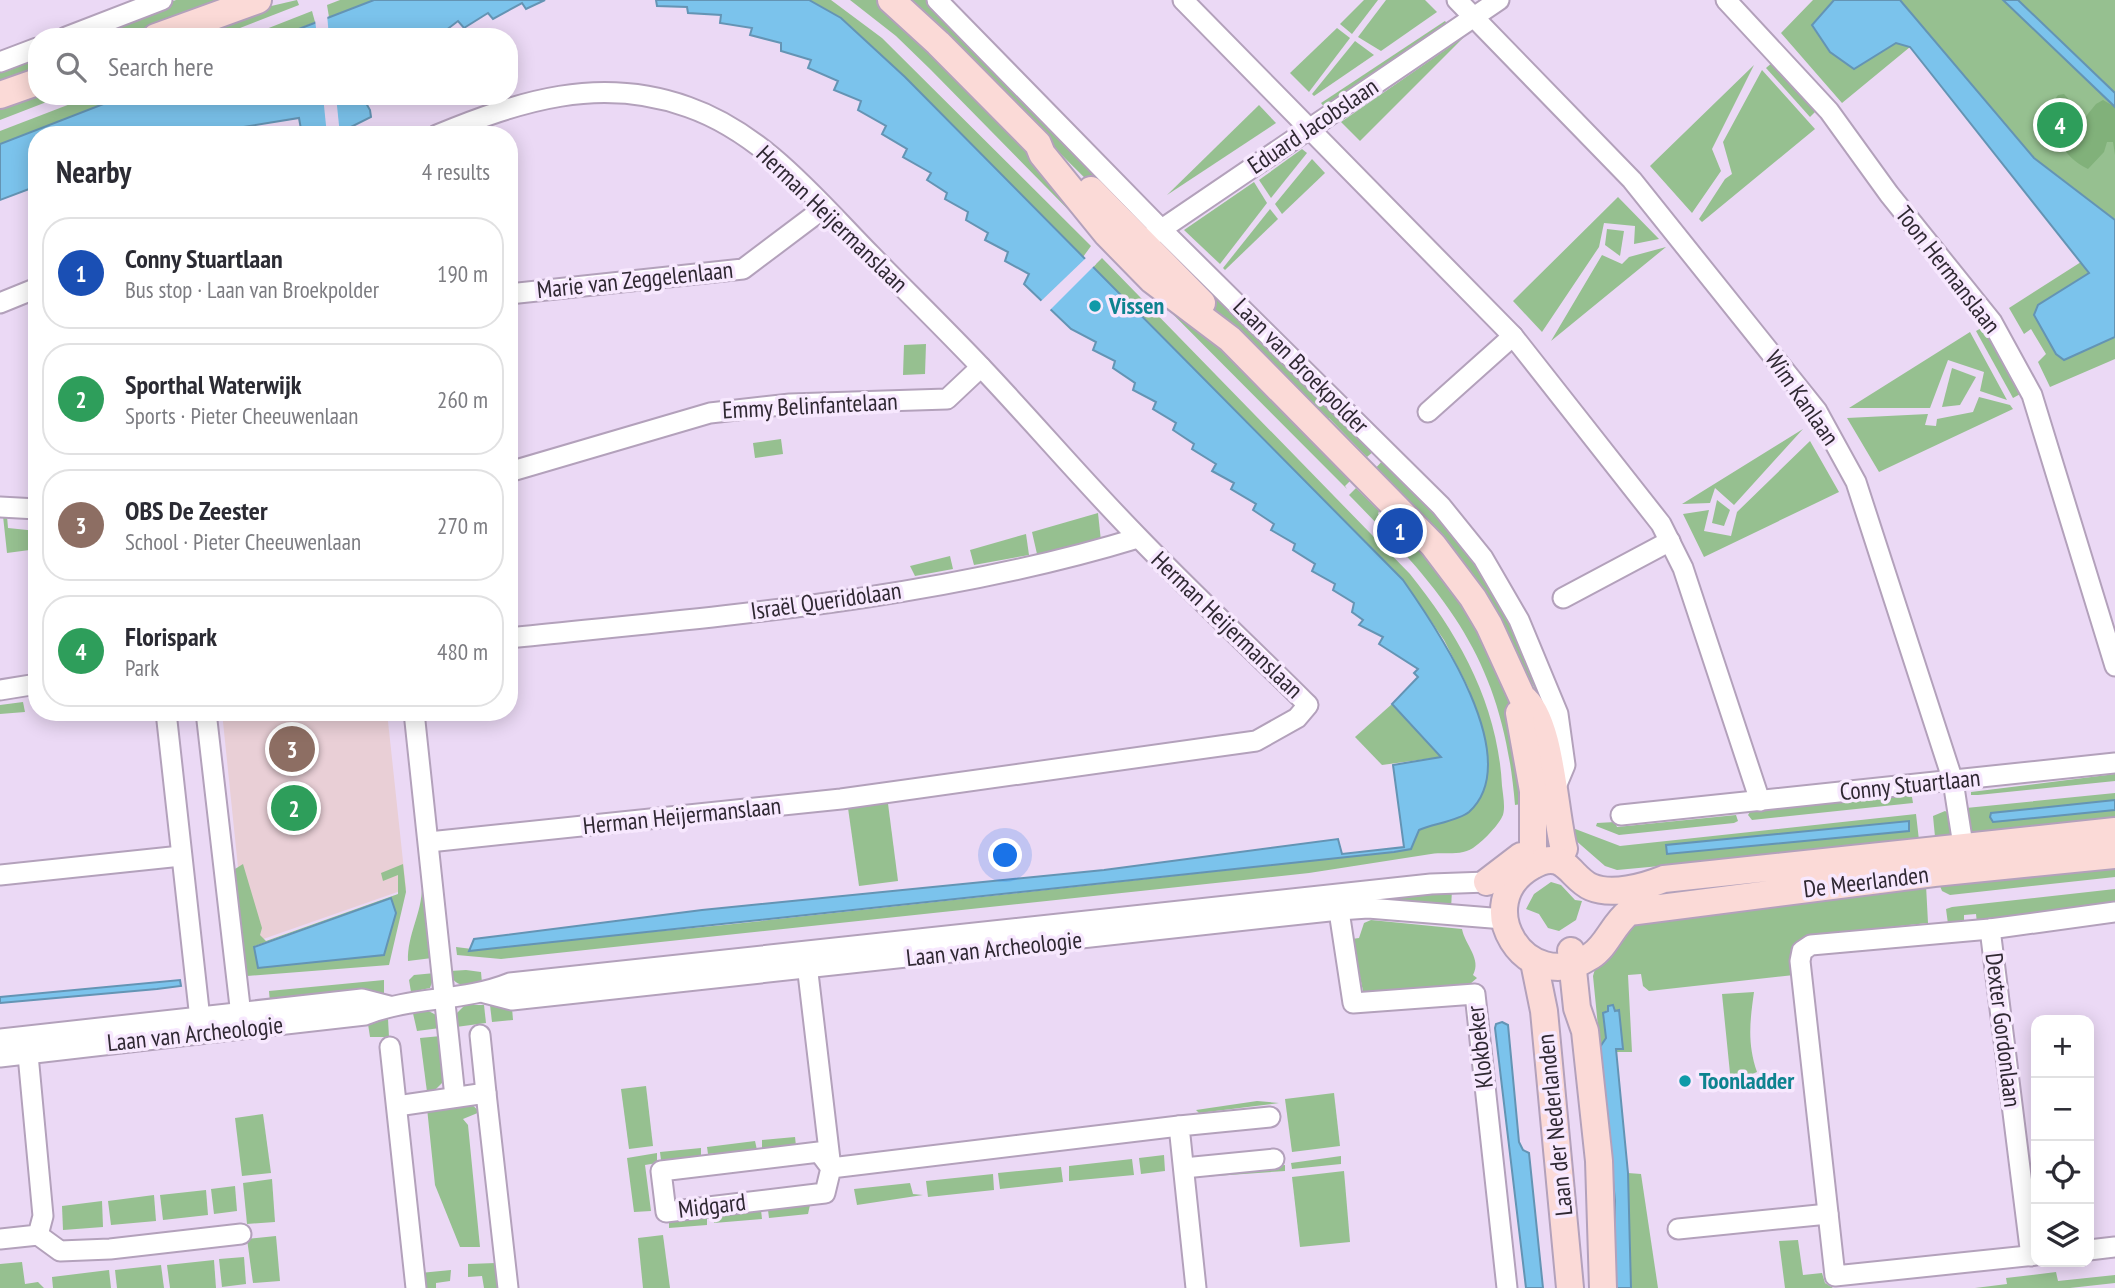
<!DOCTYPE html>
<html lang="en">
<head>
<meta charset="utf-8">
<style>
	body { margin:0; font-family:"PT Sans Narrow",sans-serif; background:#f2f2f3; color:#2b2b33 }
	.controls { position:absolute; right:21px; bottom:21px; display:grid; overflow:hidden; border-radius:14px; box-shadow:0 4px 18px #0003 }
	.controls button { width:63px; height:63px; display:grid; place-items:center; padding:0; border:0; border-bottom:2px solid #e1e1e2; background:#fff; color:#2b2b33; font:35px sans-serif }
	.you { position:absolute; left:1006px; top:856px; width:24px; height:24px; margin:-18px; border:5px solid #fff; border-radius:50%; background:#1a73e8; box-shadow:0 0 0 10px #1a73e833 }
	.badge { display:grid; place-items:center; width:46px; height:46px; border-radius:50%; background:#3c66d7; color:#fff; font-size:23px; font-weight:700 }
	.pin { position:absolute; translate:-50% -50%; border:4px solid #fff; box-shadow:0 2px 7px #0006 }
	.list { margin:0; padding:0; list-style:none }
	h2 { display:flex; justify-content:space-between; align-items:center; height:91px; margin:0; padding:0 28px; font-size:30px }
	h2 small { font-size:23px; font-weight:400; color:#7c7c81 }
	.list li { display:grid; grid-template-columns:46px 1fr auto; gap:21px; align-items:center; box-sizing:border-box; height:112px; margin:0 14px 14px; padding:0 14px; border:2px solid #e1e1e2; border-radius:28px }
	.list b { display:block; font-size:26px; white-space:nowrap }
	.list p { margin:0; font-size:23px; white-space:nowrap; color:#7c7c81 }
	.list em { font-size:23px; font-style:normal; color:#7c7c81 }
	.icon { flex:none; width:38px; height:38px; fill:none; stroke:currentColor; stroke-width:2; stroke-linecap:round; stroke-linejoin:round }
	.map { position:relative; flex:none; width:2115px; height:1288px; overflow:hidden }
	.search { position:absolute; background:#fff; box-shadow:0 4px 18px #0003; left:28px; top:28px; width:490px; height:77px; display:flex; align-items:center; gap:18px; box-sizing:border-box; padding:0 24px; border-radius:28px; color:#7c7c81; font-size:26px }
	.panel { position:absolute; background:#fff; box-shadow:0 4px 18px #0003; left:28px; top:126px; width:490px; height:595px; border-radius:28px }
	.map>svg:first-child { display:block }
	.education { fill:#e9cfd6 }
	.green { fill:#96c090; fill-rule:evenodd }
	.forest { fill:#81b17a }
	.water { fill:#7bc3ec; stroke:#6494b4; stroke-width:2 }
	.pier { fill:#ebd9f5 }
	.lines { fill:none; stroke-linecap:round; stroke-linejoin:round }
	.minor-casing { stroke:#b3a1bb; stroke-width:23 }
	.secondary-casing { stroke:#b3a1bb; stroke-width:30 }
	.minor { stroke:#fff; stroke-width:19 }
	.secondary { stroke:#fbdad7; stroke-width:26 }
	.culture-dot { fill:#0f9aa8; stroke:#f7e8fe; stroke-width:2.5 }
	.labels { text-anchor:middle; stroke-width:7; stroke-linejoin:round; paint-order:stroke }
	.street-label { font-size:24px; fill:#2f2832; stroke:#f7e8fe }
	.culture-label { font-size:24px; font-weight:bold; fill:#0d838f; stroke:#f7e8fe; text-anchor:start }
</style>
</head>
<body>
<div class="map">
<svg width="2115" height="1288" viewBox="0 0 2115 1288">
	<rect width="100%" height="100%" fill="#ebd9f5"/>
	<path class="education" d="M222 712H387L406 889 246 945Z"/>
	<g class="green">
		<path d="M176 0H218L121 37H80Z"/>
		<path d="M297 0 299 5 217 37H173L229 16Z"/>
		<path d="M340 0H374L329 17 327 5Z"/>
		<path d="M809 0H831L882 38 1091 246 1083 257 905 77 841 18Z"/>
		<path d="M850 0H876L898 18 1027 145 1097 239 931 70 896 36Z"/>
		<path d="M906 0H927L948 18 1114 185 1120 213Z"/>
		<path d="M1364 0H1378L1352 34 1340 24Z"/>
		<path d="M1386 0H1425L1437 12 1381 51 1358 37Z"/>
		<path d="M1813 0H1834L1812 26 1830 52 1854 68 1896 43 1910 47 1842 103 1781 33Z"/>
		<path d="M1900 0H2003L2115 107V220L2034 158Z"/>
		<path d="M2018 0H2115V93Z"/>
		<path d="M312 11 315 22 278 37H246Z"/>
		<path d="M1445 21 1448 25 1325 108 1321 103Z"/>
		<path d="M1337 28 1350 38 1309 92 1290 73Z"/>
		<path d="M1464 37 1360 141 1341 122Z"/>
		<path d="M1355 41 1374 55 1314 96 1312 94Z"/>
		<path d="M37 53V69L0 84V68Z"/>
		<path d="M1774 61 1817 110 1810 117 1766 68Z"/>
		<path d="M1754 65 1712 149 1721 171 1692 213 1650 166Z"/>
		<path d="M1762 70 1815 129 1702 222 1699 219 1725 179 1732 174 1723 142Z"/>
		<path d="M37 89V96H62L0 120V104Z"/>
		<path d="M91 96H124L0 144V131Z"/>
		<path d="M1259 105 1276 123 1167 195Z"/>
		<path d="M1302 149 1307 153 1271 198 1259 180Z"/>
		<path d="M1312 159 1325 173 1282 214 1275 204Z"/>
		<path d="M1254 182 1267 203 1220 264 1184 230Z"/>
		<path d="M1618 197 1659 239 1634 244 1635 226 1604 223 1599 247 1542 332 1513 301Z"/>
		<path d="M1270 209 1278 219 1225 270 1223 268Z"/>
		<path d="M1607 229 1624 231 1620 256 1605 245Z"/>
		<path d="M1666 247 1551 341 1602 255 1622 264 1629 257Z"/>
		<path d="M1111 252 1215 338 1354 477 1345 486 1347 489Z"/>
		<path d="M1102 258 1410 574C1460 636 1498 705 1502 786 1503 795 1506 810 1502 817 1497 827 1482 842 1473 848 1461 856 1444 852 1431 854 1390 860 1350 867 1309 873L501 959 457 955 456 947 472 949 724 925 1394 852 1411 849 1418 830 1481 795 1488 774 1487 754 1469 689 1444 640 1403 580 1093 267Z"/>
		<path d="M2081 262 2089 273 2038 305 2064 360 2115 337V359L2050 387 2038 362 2046 354 2031 329 2024 334 2009 308Z"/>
		<path d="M1196 270 1375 450 1367 457 1329 418 1324 422 1186 281Z"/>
		<path d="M1985 326 2022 393 2013 398 1976 331Z"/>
		<path d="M1970 332 2007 400 1980 391 1984 372 1948 360 1930 408H1849Z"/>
		<path d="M926 344 925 374 903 375 904 345Z"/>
		<path d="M1952 368 1976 377 1960 405 1942 407Z"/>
		<path d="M1979 397 2010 405 2013 409 1879 472 1847 418 1928 414 1925 425 1936 426 1937 419 1973 412Z"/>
		<path d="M1803 429 1734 505 1715 488 1710 503 1682 504Z"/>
		<path d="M781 439 783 454 755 458 753 443Z"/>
		<path d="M1810 441 1839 492 1704 557 1683 514 1709 510 1704 531 1731 536 1737 512Z"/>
		<path d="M1384 459 1454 533 1498 595 1545 690 1554 740 1534 687 1496 616 1373 471Z"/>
		<path d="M1356 488 1379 511 1378 514 1389 526 1393 523 1401 532 1404 529C1453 586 1500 654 1516 729 1521 753 1523 779 1527 803L1515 805C1503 659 1447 595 1349 495Z"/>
		<path d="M1717 500 1730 510 1724 526 1712 523Z"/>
		<path d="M1098 513 1101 541 1037 554 1032 532Z"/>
		<path d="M3 516H7L8 528 37 531V549L7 553Z"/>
		<path d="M1026 534 1029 555 974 565 970 550Z"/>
		<path d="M950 556 953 569 915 576 910 566Z"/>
		<path d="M23 702 25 712 0 714V705Z"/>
		<path d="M1392 704 1441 757 1382 765 1355 737Z"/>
		<path d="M2115 774V781L1978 795H1971V792Z"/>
		<path d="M2115 793V800L1991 813 1990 817 1993 822 2115 810V827L1971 835 1967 824 1966 808Z"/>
		<path d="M1906 795 1912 797 1913 803 1752 820 1748 815 1750 812Z"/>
		<path d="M887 796 898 881 859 886 847 801Z"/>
		<path d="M1945 811 1952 815V839L1936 847 1933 816Z"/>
		<path d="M1916 814 1920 849 1746 858 1617 870 1605 866 1566 832 1570 827 1620 846ZM1908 821V831L1668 854 1666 846Z"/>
		<path d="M1736 815 1738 821 1734 823 1619 835 1596 826 1597 823 1615 822 1617 827Z"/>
		<path d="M2115 862V877L1950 895 1942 891 1940 886Z"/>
		<path d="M243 864 262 928 260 935 266 941 398 894V875L383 881 381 873 403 864 406 892 389 965 247 976 235 869ZM391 898 396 913 384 955 258 967 255 946Z"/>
		<path d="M1551 882 1561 885 1575 900 1582 901 1576 920 1559 931 1548 928 1539 914 1526 909 1534 894Z"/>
		<path d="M425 885 432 958 408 961C407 935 422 913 422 887Z"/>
		<path d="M1926 885 1928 923 1806 936 1792 951 1794 975 1649 991 1643 986 1641 974 1628 975 1632 1052H1617L1616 1049H1622L1619 1011H1615L1613 1006 1603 1013 1606 1038 1600 1047 1593 976 1597 962 1632 921Z"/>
		<path d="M1452 889 1451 910 1368 898Z"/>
		<path d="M2115 889V907L1977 923 1976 914 1964 915V923L1948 924 1946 909 1952 907Z"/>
		<path d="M1371 920 1462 929C1465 945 1482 959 1473 975L1477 978 1470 984 1386 993 1363 991 1352 939 1359 938 1364 923Z"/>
		<path d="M466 970 481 972 482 983C468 985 453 989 450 971Z"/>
		<path d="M435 973 430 988 411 992 409 980 414 975Z"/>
		<path d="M384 980V997L270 1003 269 991Z"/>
		<path d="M1754 992C1750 1021 1747 1043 1757 1072L1731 1083 1722 994Z"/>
		<path d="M465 1005H484L486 1023 456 1027V1014Z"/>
		<path d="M490 1005 512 1008 513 1020 492 1022Z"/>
		<path d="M423 1008 438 1016 440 1028 417 1031 412 1009Z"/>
		<path d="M388 1019 389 1037H370L368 1024Z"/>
		<path d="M441 1036 445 1080 435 1090 427 1092 420 1038Z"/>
		<path d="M646 1086 653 1146 629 1149 621 1089Z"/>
		<path d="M1334 1093 1340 1146 1292 1152 1285 1099Z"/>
		<path d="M1257 1101 1279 1103 1199 1113 1196 1110Z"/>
		<path d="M470 1103 480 1112 463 1119 468 1125 480 1247H460L435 1185 427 1108Z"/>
		<path d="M263 1114 271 1173 242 1176 235 1118Z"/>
		<path d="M795 1137 796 1146 762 1149V1140Z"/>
		<path d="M755 1141 757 1150 708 1154 707 1147Z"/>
		<path d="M701 1148V1156L661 1160 660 1152Z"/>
		<path d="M657 1153V1163L645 1165 651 1211 634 1212 627 1158Z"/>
		<path d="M1164 1155 1165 1171 1141 1174 1139 1158Z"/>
		<path d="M1341 1156V1164L1292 1169 1291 1163Z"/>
		<path d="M1132 1159 1134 1175 1069 1181V1166Z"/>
		<path d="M1285 1165V1171L1201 1177 1204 1173Z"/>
		<path d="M1061 1167 1063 1182 1000 1189 998 1173Z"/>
		<path d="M1344 1171 1350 1242 1300 1247 1292 1177Z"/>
		<path d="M1628 1173 1641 1174 1658 1288H1631Z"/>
		<path d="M993 1174 994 1190 928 1197 926 1181Z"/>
		<path d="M272 1179 275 1222 247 1224 243 1183Z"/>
		<path d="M910 1183 913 1194 923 1195 857 1205 854 1189Z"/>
		<path d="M235 1186 237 1211 214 1214 211 1189Z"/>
		<path d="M206 1190 208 1215 163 1220 160 1195Z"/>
		<path d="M154 1195 156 1221 111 1225 108 1201Z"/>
		<path d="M102 1201 103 1227 63 1230 62 1206Z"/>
		<path d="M810 1205 808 1214 769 1218 768 1210Z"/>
		<path d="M761 1210 762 1219 714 1223 713 1215Z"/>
		<path d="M707 1217V1225L669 1228V1220Z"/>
		<path d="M663 1235 670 1288H643L638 1238Z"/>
		<path d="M276 1236 280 1281 253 1283 247 1239Z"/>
		<path d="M1798 1240 1803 1275 1822 1273 1825 1283 1833 1288H1785L1779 1241Z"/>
		<path d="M244 1257 246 1284 222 1287 219 1259Z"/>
		<path d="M214 1260 216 1288H170L167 1265Z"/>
		<path d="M22 1262 25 1284 38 1282 44 1288H0V1264Z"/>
		<path d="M496 1263 499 1288H484L482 1276 468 1277V1264Z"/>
		<path d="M161 1265 164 1288H117L115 1270Z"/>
		<path d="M109 1270 111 1288H53L52 1277Z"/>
		<path d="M451 1270 450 1281 436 1283V1288H422L420 1273Z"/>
		<path d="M2056 1272 2058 1281 2115 1275V1283L2070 1288H1975L2007 1284 2006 1278Z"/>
	</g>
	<path class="forest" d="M2064 94 2072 103 2068 130 2074 131 2096 104 2103 100 2115 107V155L2113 142H2107L2104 152 2088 169C2062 157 2051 131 2052 103L2058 95Z"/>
	<g class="water">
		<path d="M374 0H545L526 9 522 3 493 19 488 13 464 28 458 21 437 37 430 32 424 37H278Z"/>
		<path d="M656 0H809L841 18 905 77 1403 580C1436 627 1527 759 1469 812 1458 821 1432 824 1419 830L1411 849 1394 852 469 951 474 939 702 910 1104 870 1338 839 1342 854 1404 847 1393 765 1441 757 1392 704 1418 677 1414 673 1418 669 1379 644 1383 637 1359 625 1363 620 1352 612 1354 603 1333 590 1335 584 1312 571 1315 564 1293 550 1295 544 1271 530 1274 524 1253 510 1256 504 1231 489 1234 483 1212 471 1216 464 1192 449 1194 444 1173 430 1176 423 1153 409 1156 402 1133 390 1135 383 1113 368 1115 361 1093 350 1096 342 1071 329 1024 284 1029 274 1005 261 1008 252 985 240 988 233 966 220 968 212 945 199 947 193 927 180 931 173 903 157 907 149 882 134 886 126 858 110 861 101 834 90 838 81 808 68 811 60 781 51V43L750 35 752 28 720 23 721 15 688 13 687 7 657 6Z"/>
		<path d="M1834 0H1900L2034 158 2115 220V337L2064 360 2056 354 2034 315 2038 305 2089 273 1910 47 1896 43 1854 69 1830 52 1812 25Z"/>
		<path d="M2003 0H2018L2115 93V107Z"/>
		<path d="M124 96H362L370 110 371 117 335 135H302L299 118 193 135H37V186L0 200V144Z"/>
		<path d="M2115 800V810L1993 822 1990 817 1991 813Z"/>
		<path d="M1909 821V831L1667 854 1666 845Z"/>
		<path d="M391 898 396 913 384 955 258 968 254 947Z"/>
		<path d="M180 980 181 986 157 989 0 1003V997Z"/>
		<path d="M1613 1005 1615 1011 1619 1010 1623 1049H1616L1628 1173 1631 1288H1613L1615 1201 1600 1047 1606 1038 1603 1013 1608 1011V1006Z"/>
		<path d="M1502 1022 1508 1025 1519 1142 1523 1150 1529 1153 1543 1288H1526L1495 1028 1496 1024Z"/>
	</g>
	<g class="pier">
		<path d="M327 14 329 37H317L315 19Z"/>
		<path d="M323 96H336L340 135H327Z"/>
		<path d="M1088 256 1096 264 1048 312 1039 303Z"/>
	</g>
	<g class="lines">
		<defs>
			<g id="minor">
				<path d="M937 0 1161 229 1441 506 1483 558 1519 620 1558 714 1565 765 1555 789"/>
				<path d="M1183 0 1513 336 1661 524 1683 568 1760 801"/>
				<path d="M1457 0 1632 180 1817 411 1856 482 1953 781 1965 858"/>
				<path d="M1726 0 1829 111 1889 194 1992 322 2032 395 2115 666"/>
				<path d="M66 37 162 0"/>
				<path d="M0 62 37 48"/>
				<path d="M1153 235 1499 0"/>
				<path d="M509 294 743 269 824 208"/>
				<path d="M0 303 37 288"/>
				<path d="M1428 412 1513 336"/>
				<path d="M509 472 710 413 790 404 947 399 981 367"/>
				<path d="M0 507 37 509"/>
				<path d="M1563 598 1670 541"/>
				<path d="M509 638C720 616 935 600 1138 538"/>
				<path d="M0 690 37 684"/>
				<path d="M166 712 201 1028"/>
				<path d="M206 712 242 1024"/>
				<path d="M414 712 455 1097"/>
				<path d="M1621 815 2115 763"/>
				<path d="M429 842 841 799 1256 741 1297 718 1308 705C1252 649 1194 595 1139 538 1085 483 1035 424 982 368 946 330 908 293 871 255 817 200 763 133 688 107 599 75 520 101 437 135"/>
				<path d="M0 875 181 856"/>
				<path d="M1337 898 1353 1003 1475 994 1507 1288"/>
				<path d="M1990 929 2031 1256"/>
				<path d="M806 956 831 1168 825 1193 666 1212 661 1171 819 1152 831 1168 1179 1126"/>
				<path d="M485 993 512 1000 1339 910 1368 908 1504 919"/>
				<path d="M480 1035 486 1093"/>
				<path d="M0 1039 362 999 389 1006"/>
				<path d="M390 1047 416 1288"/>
				<path d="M0 1057 365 1015C412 996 463 1002 510 983L1431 884 1487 882"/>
				<path d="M397 1106 486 1093 508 1288"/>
				<path d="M1184 1168 1274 1159"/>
				<path d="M1678 1229 1828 1214"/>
				<path d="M38 1235 60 1251 110 1249 241 1234"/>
				<path d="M0 1239 38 1235 43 1216 27 1044"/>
				<path d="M2089 1250 2115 1247"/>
				<path d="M2036 1255 1835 1276 1800 961 1802 951 1811 945 1990 929 2115 912"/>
				<path d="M1196 1288 1179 1126 1270 1117"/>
			</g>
			<g id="secondary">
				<path d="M891 0 938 43 1038 144 1042 154 1107 234 1152 280 1230 339 1433 545 1473 598 1489 625 1522 697C1552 719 1554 812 1564 849"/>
				<path d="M156 37 258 0"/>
				<path d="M0 95 37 82"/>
				<path d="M1091 190 1202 303"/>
				<path d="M1519 713 1533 791V865"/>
				<path d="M2115 831 1664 879C1644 887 1612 896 1591 887 1570 878 1565 847 1532 866 1468 902 1525 999 1591 956 1607 946 1613 924 1629 912L1934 873 2115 855"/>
				<path d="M1487 882 1521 856"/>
				<path d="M1571 951 1577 1008 1585 1031 1599 1161 1603 1288"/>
				<path d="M1534 962 1544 1011 1570 1288"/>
			</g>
		</defs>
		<use href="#minor" class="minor-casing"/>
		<use href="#secondary" class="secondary-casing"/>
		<use href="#minor" class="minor"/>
		<use href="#secondary" class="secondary"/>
	</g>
	<g class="culture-dot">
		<circle cx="1095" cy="306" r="7"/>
		<circle cx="1685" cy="1081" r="7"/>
	</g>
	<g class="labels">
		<g class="street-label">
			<text transform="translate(1313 126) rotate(-34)" y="8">Eduard Jacobslaan</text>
			<text transform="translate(832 219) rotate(44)" y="8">Herman Heijermanslaan</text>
			<text transform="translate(1948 270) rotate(52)" y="8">Toon Hermanslaan</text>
			<text transform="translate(635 280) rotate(-6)" y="8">Marie van Zeggelenlaan</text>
			<text transform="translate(1301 366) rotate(45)" y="8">Laan van Broekpolder</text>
			<text transform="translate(1802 398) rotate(55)" y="8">Wim Kanlaan</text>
			<text transform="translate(810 406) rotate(-3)" y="8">Emmy Belinfantelaan</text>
			<text transform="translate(826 601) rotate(-8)" y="8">Israël Queridolaan</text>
			<text transform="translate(1227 625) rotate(44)" y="8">Herman Heijermanslaan</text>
			<text transform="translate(1910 785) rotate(-6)" y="8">Conny Stuartlaan</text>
			<text transform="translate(682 816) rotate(-6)" y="8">Herman Heijermanslaan</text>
			<text transform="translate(1866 882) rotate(-7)" y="8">De Meerlanden</text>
			<text transform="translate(994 949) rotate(-6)" y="8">Laan van Archeologie</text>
			<text transform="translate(2003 1030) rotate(83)" y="8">Dexter Gordonlaan</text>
			<text transform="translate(195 1034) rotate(-6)" y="8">Laan van Archeologie</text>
			<text transform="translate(1480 1047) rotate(-97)" y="8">Klokbeker</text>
			<text transform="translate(1555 1125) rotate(-96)" y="8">Laan der Nederlanden</text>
			<text transform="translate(712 1206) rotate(-7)" y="8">Midgard</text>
		</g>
		<g class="culture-label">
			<text x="1109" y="314">Vissen</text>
			<text x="1699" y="1089">Toonladder</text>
		</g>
	</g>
</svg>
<div class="controls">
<button>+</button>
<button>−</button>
<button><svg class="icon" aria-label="locate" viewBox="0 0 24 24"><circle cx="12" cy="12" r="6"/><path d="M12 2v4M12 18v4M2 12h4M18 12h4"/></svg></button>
<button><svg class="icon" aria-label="layers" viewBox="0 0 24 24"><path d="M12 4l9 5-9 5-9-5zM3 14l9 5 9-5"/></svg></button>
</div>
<div class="you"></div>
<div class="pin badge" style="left:1400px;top:531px;background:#1a4fb4">1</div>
<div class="pin badge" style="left:294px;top:808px;background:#2e9e5b">2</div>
<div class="pin badge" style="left:292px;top:749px;background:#8d6e63">3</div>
<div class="pin badge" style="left:2060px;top:125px;background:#2e9e5b">4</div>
<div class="search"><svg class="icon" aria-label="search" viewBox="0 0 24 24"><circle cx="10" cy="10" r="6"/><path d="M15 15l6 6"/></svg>Search here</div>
<section class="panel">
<h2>Nearby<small>4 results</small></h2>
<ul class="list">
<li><span class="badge" style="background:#1a4fb4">1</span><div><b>Conny Stuartlaan</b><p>Bus stop · Laan van Broekpolder</p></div><em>190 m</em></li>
<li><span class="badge" style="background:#2e9e5b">2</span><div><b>Sporthal Waterwijk</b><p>Sports · Pieter Cheeuwenlaan</p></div><em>260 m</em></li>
<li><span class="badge" style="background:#8d6e63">3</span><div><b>OBS De Zeester</b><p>School · Pieter Cheeuwenlaan</p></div><em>270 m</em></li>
<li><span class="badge" style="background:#2e9e5b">4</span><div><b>Florispark</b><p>Park</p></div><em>480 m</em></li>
</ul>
</section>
</div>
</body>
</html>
